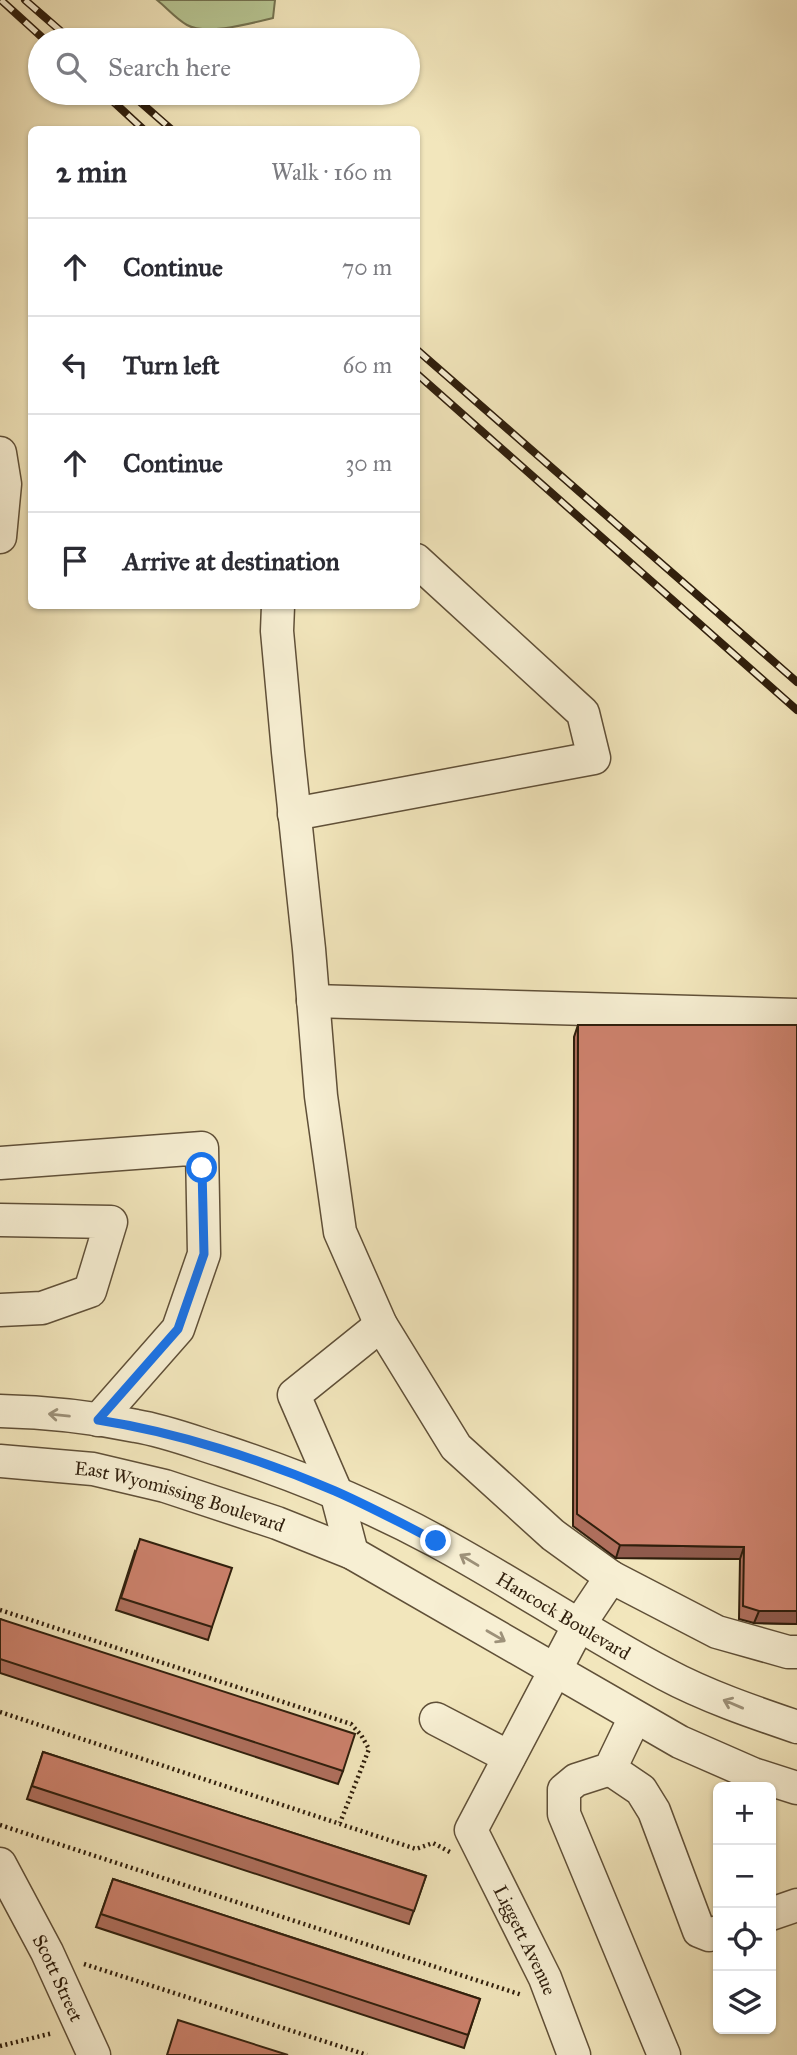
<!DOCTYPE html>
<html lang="en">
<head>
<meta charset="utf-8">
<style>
	body { margin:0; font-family:"IM FELL Great Primer",serif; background:#f7f7f7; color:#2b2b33 }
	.controls { position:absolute; right:21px; bottom:21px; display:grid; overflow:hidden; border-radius:10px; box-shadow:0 2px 5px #0004 }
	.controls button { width:63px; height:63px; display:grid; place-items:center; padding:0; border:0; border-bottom:2px solid #e1e1e2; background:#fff; color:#2b2b33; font:35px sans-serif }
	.stop { position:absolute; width:21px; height:21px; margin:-16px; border:5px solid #1a73e8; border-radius:50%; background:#fff }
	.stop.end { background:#1a73e8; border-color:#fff; box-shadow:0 2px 7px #0008 }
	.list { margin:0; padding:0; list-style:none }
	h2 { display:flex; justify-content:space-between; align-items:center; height:91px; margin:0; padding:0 28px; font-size:30px }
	h2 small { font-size:23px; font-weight:400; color:#7c7c81 }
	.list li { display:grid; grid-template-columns:46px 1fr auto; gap:21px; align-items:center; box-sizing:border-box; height:98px; padding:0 28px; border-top:2px solid #e1e1e2 }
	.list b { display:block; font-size:26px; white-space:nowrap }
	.list em { font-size:23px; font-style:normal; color:#7c7c81 }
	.icon { flex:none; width:38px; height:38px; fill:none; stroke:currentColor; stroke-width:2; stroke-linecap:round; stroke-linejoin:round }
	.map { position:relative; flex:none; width:797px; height:2055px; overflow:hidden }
	.search { position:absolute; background:#fff; box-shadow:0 2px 5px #0004; left:28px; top:28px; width:392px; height:77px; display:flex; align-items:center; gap:18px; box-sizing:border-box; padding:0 24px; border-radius:38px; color:#7c7c81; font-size:26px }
	.panel { position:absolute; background:#fff; box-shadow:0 2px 5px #0004; left:28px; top:126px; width:392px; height:483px; border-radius:10px }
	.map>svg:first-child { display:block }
	.green { fill:#b7c693; stroke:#737250; stroke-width:2 }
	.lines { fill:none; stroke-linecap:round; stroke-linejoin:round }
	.minor-casing { stroke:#605038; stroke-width:35 }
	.path { stroke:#2f1e0c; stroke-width:4.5; stroke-dasharray:2 3.5; stroke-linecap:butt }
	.minor { stroke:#f7efd3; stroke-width:32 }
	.rail-casing { stroke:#2f1e0c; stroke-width:8 }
	.rail { stroke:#f7efd3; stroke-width:5; stroke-dasharray:16; stroke-linecap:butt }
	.wall { fill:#af6f5d; stroke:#2f1e0c; stroke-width:2 }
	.shaded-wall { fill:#8f5a4c; stroke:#2f1e0c; stroke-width:2 }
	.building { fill:#cc816c; stroke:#2f1e0c; stroke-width:2 }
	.oneway { stroke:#9d9179 }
	.route { stroke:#1a73e8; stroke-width:9 }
	.labels { text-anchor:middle; stroke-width:5; stroke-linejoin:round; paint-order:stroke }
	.street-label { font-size:19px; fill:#2f1e0c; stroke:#f7efd3 }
</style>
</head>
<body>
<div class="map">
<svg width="797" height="2055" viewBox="0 0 797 2055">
	<rect width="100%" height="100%" fill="#f2e6bc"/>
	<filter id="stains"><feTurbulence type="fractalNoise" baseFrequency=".00286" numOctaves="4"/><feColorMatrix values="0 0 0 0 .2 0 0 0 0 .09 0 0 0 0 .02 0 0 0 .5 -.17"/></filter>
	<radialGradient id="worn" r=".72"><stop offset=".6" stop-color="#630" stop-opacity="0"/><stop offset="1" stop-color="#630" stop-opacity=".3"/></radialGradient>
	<path class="green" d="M157 0H275L273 18C252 23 207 36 187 25 176 19 167 8 157 0Z"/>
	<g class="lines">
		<defs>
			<g id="minor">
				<path d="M0 453 5 484 0 537"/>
				<path id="s1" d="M278 606 277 631 288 752 309 949 321 1096 340 1232 381 1325 456 1447 553 1535 611 1577 579 1625 471 1830 545 1978 574 2055"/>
				<path d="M294 814 594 758 583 713 416 560"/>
				<path d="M313 1001 797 1015"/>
				<path d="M0 1163 202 1148 204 1254 178 1329 98 1420"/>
				<path d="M0 1220 111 1222 90 1291 42 1308 0 1310"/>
				<path id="s2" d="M0 1411C45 1412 92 1417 136 1426 166 1431 194 1442 223 1451 296 1475 368 1504 436 1541 514 1583 587 1633 665 1674 706 1696 753 1712 797 1727"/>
				<path id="s3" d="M0 1461 93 1469 165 1486 277 1523 352 1553 680 1742 753 1774 797 1788"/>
				<path d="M352 1553 336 1492 294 1395 381 1325"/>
				<path d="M611 1577 717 1632 788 1652H797"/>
				<path d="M635 1717 610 1769 576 1780 564 1790V1814L664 2055"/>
				<path d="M436 1719 509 1757"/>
				<path d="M610 1769 641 1790 654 1811 699 1931 709 1935 718 1932"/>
				<path id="s4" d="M0 1864 47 1952 94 2055"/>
				<path d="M771 1914 797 1905"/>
			</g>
		</defs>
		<use href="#minor" class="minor-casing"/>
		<g class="path">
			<path d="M0 1610 351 1724 361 1735 369 1749 340 1823"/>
			<path d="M0 1712 416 1849 433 1843 450 1852"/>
			<path d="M0 1825 522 1995"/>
			<path d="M84 1964 367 2055"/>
			<path d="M0 2046 53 2033"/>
		</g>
		<use href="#minor" class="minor"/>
		<defs>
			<g id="rail">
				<path d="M1 0 45 40"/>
				<path d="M25 0 71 40"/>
				<path d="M104 93 144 130"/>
				<path d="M130 93 172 130"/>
				<path d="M416 349 797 682"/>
				<path d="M416 373 797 710"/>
			</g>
		</defs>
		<use href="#rail" class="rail-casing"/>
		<use href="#rail" class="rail"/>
	</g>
	<g class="wall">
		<path d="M578 1025H797V1624L754 1623 739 1619 740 1559 616 1558 573 1526 574 1037Z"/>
		<path d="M135 1551 212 1627 208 1640 116 1610Z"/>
		<path d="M0 1619 343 1771 338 1784 0 1673Z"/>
		<path d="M43 1752 426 1876 409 1924 27 1799Z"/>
		<path d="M113 1879 480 1999 464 2048 96 1927Z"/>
	</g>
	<g class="shaded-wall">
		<path d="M620 1545 744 1547 740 1559 616 1558Z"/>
		<path d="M759 1611H797V1624L754 1623Z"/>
	</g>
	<g class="building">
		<path d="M578 1025H797V1611H759L743 1606 744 1547 620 1545 577 1514Z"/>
		<path d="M140 1539 232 1568 212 1627 121 1598Z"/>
		<path d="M0 1619 355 1734 343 1771 0 1659Z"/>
		<path d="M43 1752 426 1876 414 1911 32 1786Z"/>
		<path d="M113 1879 480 1999 468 2035 101 1914Z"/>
		<path d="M178 2020 288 2055H167Z"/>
	</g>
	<defs><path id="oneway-shaft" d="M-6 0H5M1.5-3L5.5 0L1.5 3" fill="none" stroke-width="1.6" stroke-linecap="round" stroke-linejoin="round" transform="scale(1.75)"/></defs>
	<g class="oneway">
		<use href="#oneway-shaft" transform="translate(59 1415) rotate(-174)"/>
		<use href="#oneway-shaft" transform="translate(469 1560) rotate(-149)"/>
		<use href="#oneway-shaft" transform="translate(496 1636) rotate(30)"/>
		<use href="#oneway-shaft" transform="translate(733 1704) rotate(-157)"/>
	</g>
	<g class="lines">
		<path class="route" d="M202 1168 204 1254 178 1329 98 1420C176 1432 263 1460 335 1491 369 1506 403 1524 436 1541"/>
	</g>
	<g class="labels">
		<g class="street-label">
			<text dy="7" stroke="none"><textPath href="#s3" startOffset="184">East Wyomissing Boulevard</textPath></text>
			<text dy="7" stroke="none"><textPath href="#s2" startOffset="607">Hancock Boulevard</textPath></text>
			<text dy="7" stroke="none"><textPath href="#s1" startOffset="1489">Liggett Avenue</textPath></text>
			<text dy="7" stroke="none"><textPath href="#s4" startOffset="128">Scott Street</textPath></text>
		</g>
	</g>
	<rect width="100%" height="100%" filter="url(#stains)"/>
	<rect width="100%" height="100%" fill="url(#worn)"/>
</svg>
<div class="controls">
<button>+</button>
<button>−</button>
<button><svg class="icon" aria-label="locate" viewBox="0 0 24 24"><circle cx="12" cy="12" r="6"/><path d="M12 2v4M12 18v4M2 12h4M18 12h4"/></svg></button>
<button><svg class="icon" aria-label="layers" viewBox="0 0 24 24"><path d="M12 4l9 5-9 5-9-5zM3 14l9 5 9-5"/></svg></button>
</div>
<div class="stop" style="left:202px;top:1168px"></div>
<div class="stop end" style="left:436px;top:1541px"></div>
<div class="search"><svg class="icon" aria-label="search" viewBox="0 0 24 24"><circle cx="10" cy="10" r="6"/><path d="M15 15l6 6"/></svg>Search here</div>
<section class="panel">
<h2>2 min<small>Walk · 160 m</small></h2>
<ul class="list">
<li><svg class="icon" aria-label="ahead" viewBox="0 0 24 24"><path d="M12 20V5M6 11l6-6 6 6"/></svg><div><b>Continue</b></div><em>70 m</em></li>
<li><svg class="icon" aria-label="left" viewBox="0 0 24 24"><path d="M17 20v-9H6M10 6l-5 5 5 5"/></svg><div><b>Turn left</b></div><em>60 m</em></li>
<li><svg class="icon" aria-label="ahead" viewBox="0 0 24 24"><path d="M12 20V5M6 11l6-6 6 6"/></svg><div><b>Continue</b></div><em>30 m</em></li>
<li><svg class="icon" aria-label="arrive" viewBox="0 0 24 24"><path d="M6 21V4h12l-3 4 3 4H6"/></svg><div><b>Arrive at destination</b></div></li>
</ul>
</section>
</div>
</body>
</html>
